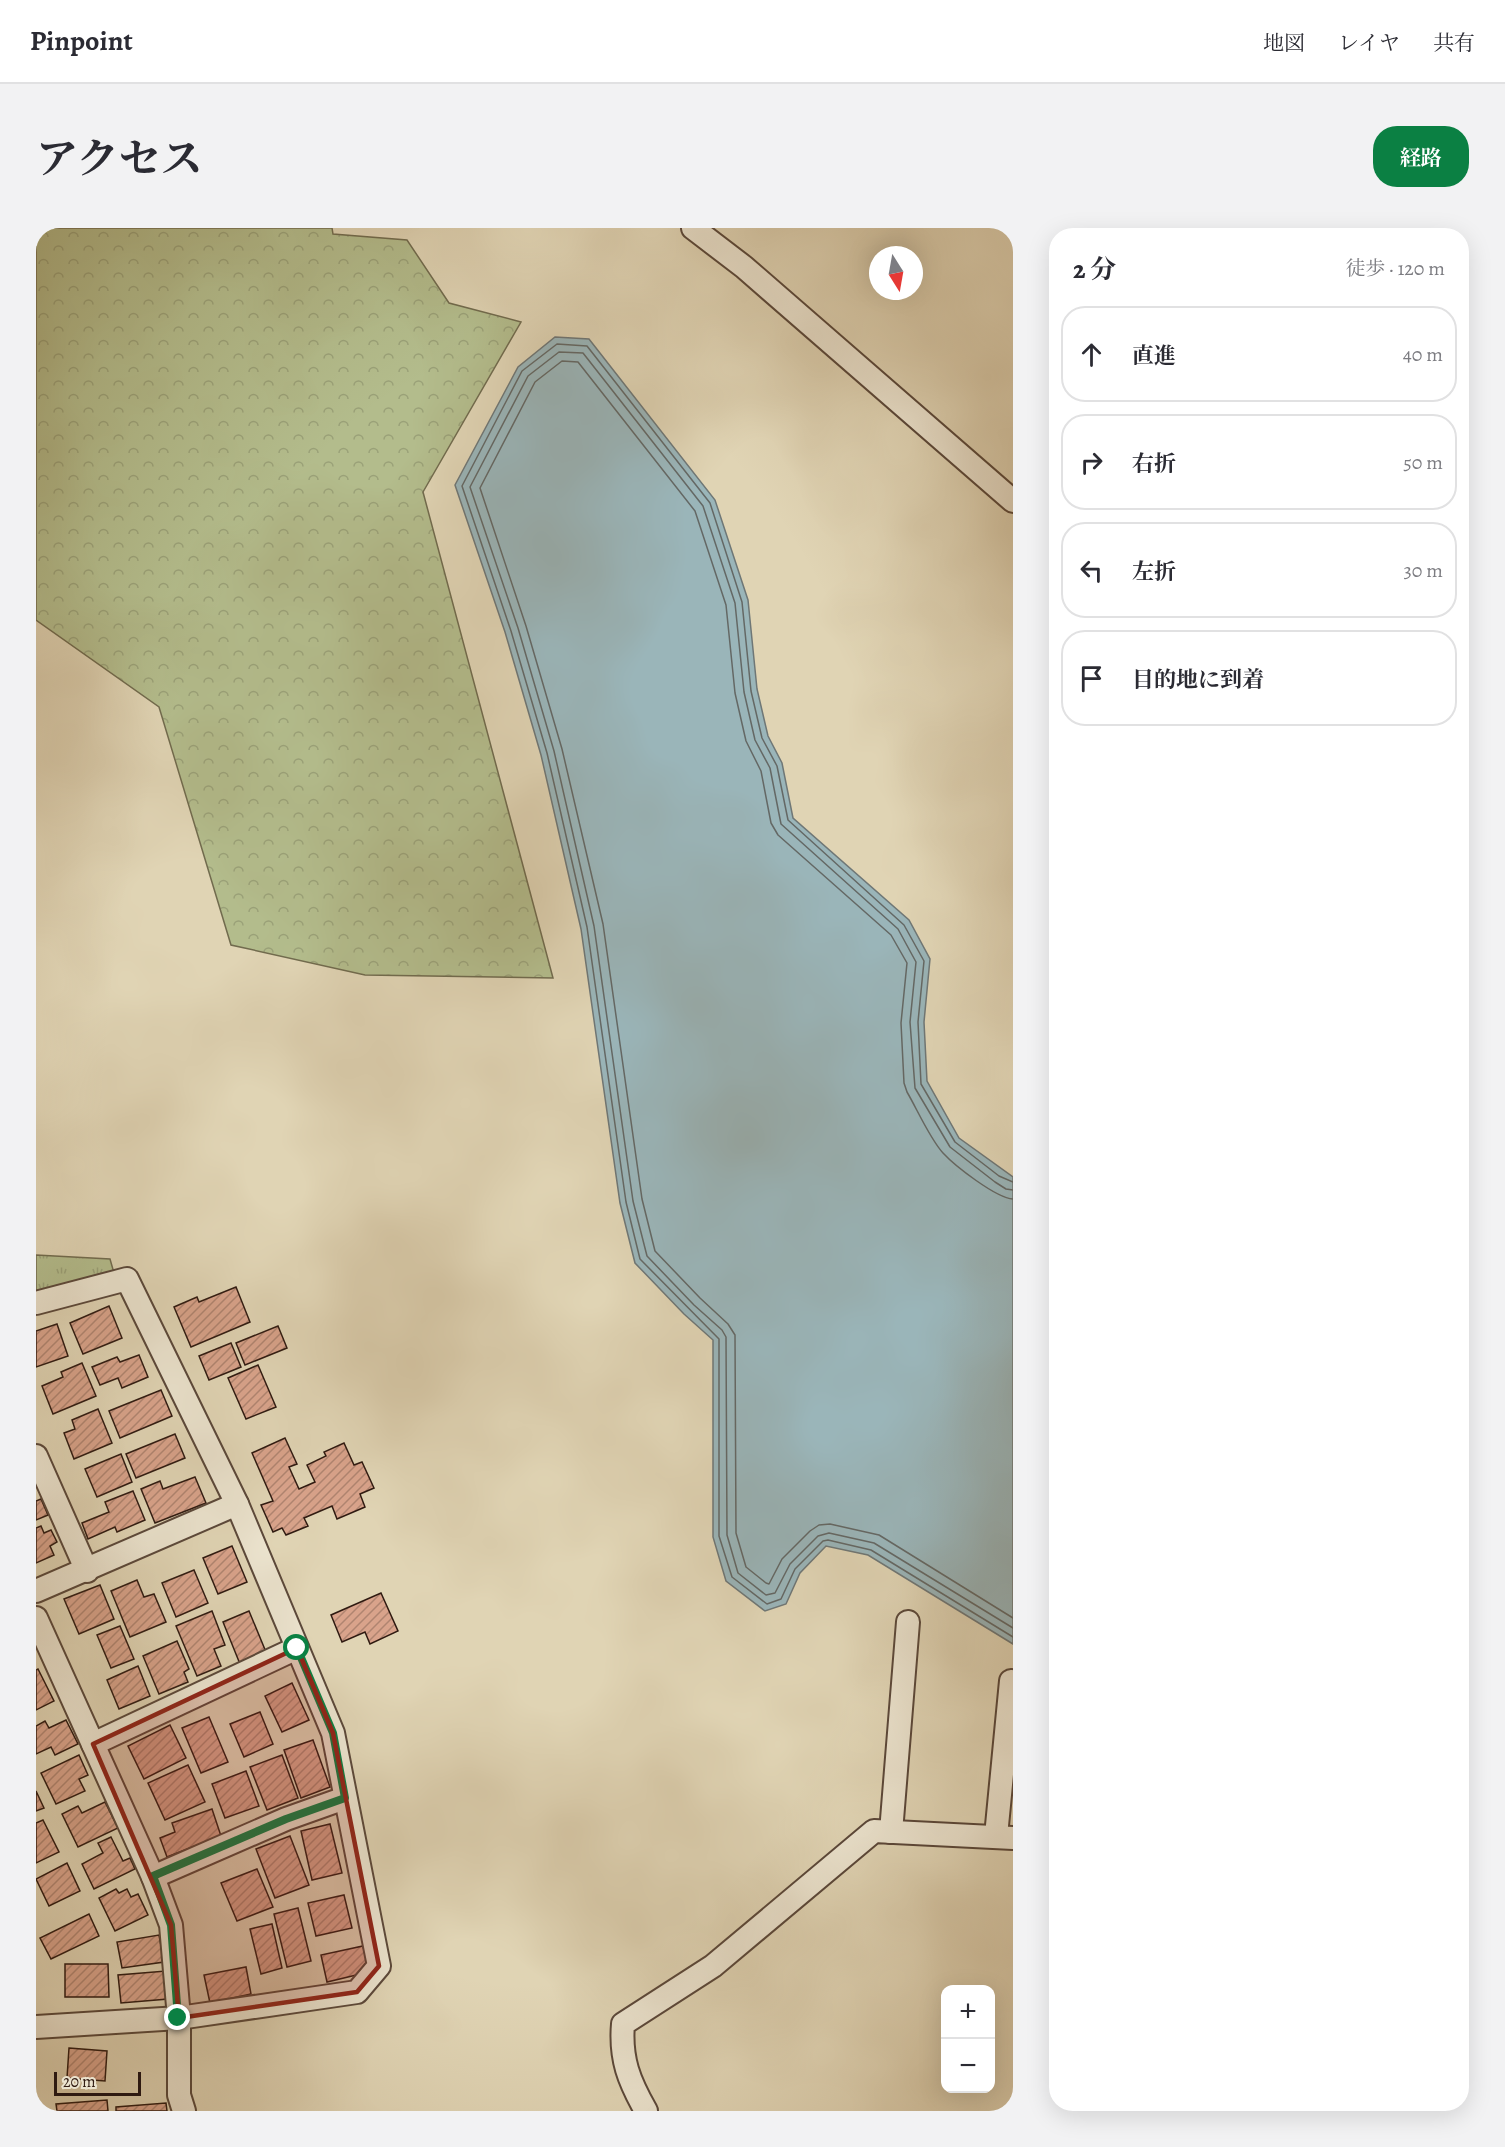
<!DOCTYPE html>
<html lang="ja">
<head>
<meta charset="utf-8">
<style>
	body { margin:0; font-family:Alegreya,"Noto Serif JP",serif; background:#f2f2f3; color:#2b2b33 }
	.controls { position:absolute; right:18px; bottom:18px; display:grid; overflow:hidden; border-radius:12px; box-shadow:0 6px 24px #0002 }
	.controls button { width:54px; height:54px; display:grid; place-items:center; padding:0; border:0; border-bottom:2px solid #e1e1e2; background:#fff; color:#2b2b33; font:30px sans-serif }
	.compass { position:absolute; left:833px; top:18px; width:54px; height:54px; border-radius:50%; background:#fff; box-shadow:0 6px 24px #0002; rotate:169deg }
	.scale { position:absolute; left:18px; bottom:15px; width:87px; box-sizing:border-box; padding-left:6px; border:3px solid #2f1a11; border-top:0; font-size:16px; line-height:21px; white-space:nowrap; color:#2f1a11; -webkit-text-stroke:4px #ebe3ce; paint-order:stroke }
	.stop { position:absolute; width:18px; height:18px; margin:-14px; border:4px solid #0b8043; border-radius:50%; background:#fff }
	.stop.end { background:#0b8043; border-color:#fff; box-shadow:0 2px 6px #0008 }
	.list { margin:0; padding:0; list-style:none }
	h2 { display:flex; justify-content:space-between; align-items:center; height:78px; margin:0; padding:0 24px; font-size:26px }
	h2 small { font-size:20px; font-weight:400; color:#7c7c81 }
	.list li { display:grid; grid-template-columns:39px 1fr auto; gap:18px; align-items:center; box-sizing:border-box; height:96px; margin:0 12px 12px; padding:0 12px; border:2px solid #e1e1e2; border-radius:24px }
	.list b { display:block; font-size:22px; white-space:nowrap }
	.list em { font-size:20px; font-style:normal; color:#7c7c81 }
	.icon { flex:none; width:33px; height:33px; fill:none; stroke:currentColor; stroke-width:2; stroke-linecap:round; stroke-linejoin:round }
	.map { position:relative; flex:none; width:977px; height:1883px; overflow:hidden; border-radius:24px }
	header { display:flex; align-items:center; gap:36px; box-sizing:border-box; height:84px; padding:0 30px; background:#fff; border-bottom:2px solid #e1e1e2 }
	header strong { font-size:28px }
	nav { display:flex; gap:33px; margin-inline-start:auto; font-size:21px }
	.intro { display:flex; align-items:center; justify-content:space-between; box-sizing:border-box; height:144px; padding:0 36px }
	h1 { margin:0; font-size:42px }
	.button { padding:15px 27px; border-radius:24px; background:#0b8043; color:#fff; font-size:21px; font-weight:700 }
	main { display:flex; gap:36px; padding:0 36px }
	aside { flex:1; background:#fff; border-radius:24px; box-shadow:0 6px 24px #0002 }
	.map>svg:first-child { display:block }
	.grass { fill:url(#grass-tufts); stroke:#716b4e; stroke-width:1.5 }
	.forest { fill:url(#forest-crowns); stroke:#716b4e; stroke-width:1.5 }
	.water { fill:#9ab5b9; stroke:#6f7776; stroke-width:1.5 }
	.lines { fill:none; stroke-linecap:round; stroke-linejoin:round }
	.shore { stroke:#646865; stroke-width:1.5 }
	.building { fill:url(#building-hatch); stroke:#2f1a11; stroke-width:1.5 }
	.street-casing { stroke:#5b483a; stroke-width:26 }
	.street { stroke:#ebe3ce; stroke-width:22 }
	.route { stroke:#0b8043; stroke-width:8 }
	.marked { fill:#8f2418; fill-opacity:0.2; stroke:#8f2418; stroke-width:4.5; stroke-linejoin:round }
</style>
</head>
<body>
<header>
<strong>Pinpoint</strong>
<nav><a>地図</a><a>レイヤ</a><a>共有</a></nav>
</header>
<div class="intro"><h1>アクセス</h1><a class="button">経路</a></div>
<main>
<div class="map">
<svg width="977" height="1883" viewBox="0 0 977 1883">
	<defs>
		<pattern id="grass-tufts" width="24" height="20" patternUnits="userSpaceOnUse" patternTransform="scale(1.5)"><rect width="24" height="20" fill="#b3bc8c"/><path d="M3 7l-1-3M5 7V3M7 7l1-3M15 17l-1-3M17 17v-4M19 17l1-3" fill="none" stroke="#9aa178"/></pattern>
		<pattern id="forest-crowns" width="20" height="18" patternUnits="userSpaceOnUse" patternTransform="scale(1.5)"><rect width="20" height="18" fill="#b3bc8c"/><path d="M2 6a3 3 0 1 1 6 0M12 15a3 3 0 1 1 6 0" fill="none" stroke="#9aa178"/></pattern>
		<pattern id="building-hatch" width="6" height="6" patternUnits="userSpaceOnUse" patternTransform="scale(1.5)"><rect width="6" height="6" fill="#d9a38b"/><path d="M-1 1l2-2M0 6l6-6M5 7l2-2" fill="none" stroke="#b08470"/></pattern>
	</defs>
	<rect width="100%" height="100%" fill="#e0d4b4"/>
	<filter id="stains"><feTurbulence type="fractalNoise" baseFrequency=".00333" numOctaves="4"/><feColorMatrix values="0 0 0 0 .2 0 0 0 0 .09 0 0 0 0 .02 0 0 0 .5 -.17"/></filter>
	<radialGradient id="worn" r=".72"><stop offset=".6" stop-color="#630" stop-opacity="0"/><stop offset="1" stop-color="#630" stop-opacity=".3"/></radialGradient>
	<path class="grass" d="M0 1027 74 1031 78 1045 0 1066Z"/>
	<path class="forest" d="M0 0H296L297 6 371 12 413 75 485 94 387 264 517 750 329 747 195 717 123 479 0 392Z"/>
	<path class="water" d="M519 109 553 111 679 272 712 372 721 461 732 508 746 535 757 590 873 692 894 731 888 794 891 853 923 910 977 949V1416L832 1327 790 1318 764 1345 750 1376 729 1383 690 1353 677 1309V1112L648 1086 599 1035 584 975 545 701 505 527 469 404 419 257 482 139Z"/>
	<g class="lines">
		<g class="shore">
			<path d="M977 954 963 948 919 914 885 856 882 794 888 733 868 697 752 592 741 538 726 510 715 463 706 374 674 275 551 118 521 116 486 143 426 258 475 403 511 525 551 699 590 974 604 1031 683 1111V1308L696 1349 731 1376 745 1371 759 1341 787 1313 792 1312 835 1322 977 1409"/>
			<path d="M977 962 970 961 959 954 914 919 879 860 874 794 880 734 862 701 745 596 734 540 719 512 708 464 699 375 667 278 547 125 523 124 492 148 434 259 482 400 518 523 558 698 597 973 611 1028 658 1077 686 1102 690 1109 691 1307 702 1345 730 1367 739 1365 754 1336 782 1308 793 1305 838 1315 977 1400"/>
			<path d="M977 971C960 970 919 938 907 925 894 911 881 881 871 864L868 855 865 795 871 735 855 707 742 607 735 595 725 543 710 513 699 465 690 377 659 283 542 134 526 133 499 154 444 260 490 398 526 521 567 696 606 971 619 1023 664 1070 692 1096 699 1107 700 1305 710 1339 730 1355 733 1356 746 1331 774 1303 783 1297 794 1296 843 1307 977 1390"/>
		</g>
	</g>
	<g class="building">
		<path d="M200 1059 214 1094 155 1119 138 1079 161 1069 163 1074Z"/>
		<path d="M73 1078 86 1110 47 1126 34 1095Z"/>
		<path d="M21 1096 32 1128 0 1139V1103Z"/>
		<path d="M242 1098 251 1120 209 1137 200 1115Z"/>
		<path d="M195 1115 205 1139 173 1152 163 1128Z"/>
		<path d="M103 1127 112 1149 86 1160 82 1150 64 1157 56 1139 81 1129 84 1134Z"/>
		<path d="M46 1135 60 1168 17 1186 6 1158 27 1149 25 1144Z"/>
		<path d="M222 1137 240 1179 210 1191 192 1150Z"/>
		<path d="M125 1162 136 1188 84 1210 73 1183Z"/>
		<path d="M62 1181 76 1215 38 1231 28 1205 39 1201 36 1192Z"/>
		<path d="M139 1206 149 1230 100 1250 90 1226Z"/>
		<path d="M249 1210 261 1236 253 1239 263 1261 279 1254 271 1237 290 1228 288 1224 308 1215 318 1237 326 1234 338 1260 324 1266 329 1279 301 1291 296 1278 268 1290 272 1298 250 1307 246 1300 237 1304 225 1277 237 1273 216 1225Z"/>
		<path d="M85 1226 96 1254 61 1269 49 1241Z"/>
		<path d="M159 1249 170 1275 119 1295 105 1261 124 1253 127 1261Z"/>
		<path d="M97 1263 109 1292 81 1304 79 1299 52 1311 46 1295 73 1284 69 1274Z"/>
		<path d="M5 1271 12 1287 0 1292V1273Z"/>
		<path d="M5 1298 8 1305 15 1302 21 1314 14 1318 18 1327 0 1335V1300Z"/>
		<path d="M196 1318 211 1354 182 1366 167 1330Z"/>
		<path d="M158 1342 172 1375 140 1389 126 1355Z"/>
		<path d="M101 1352 108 1369 118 1366 130 1394 94 1409 75 1363Z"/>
		<path d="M64 1357 78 1391 43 1406 28 1371Z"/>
		<path d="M345 1365 362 1403 334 1416 329 1404 306 1414 295 1387Z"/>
		<path d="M176 1383 189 1417 178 1421 185 1438 161 1448 140 1398Z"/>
		<path d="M213 1383 230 1424 204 1436 187 1394Z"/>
		<path d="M84 1398 98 1431 75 1440 61 1407Z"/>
		<path d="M141 1413 153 1441 148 1444 152 1454 123 1466 107 1428Z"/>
		<path d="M102 1438 114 1468 83 1481 71 1452Z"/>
		<path d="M2 1441 18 1473 0 1482V1442Z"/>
		<path d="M256 1455 273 1492 246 1504 229 1468Z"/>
		<path d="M224 1484 237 1516 208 1529 194 1496Z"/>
		<path d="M173 1489 192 1534 165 1545 146 1500Z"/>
		<path d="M30 1492 42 1516 19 1527 15 1519 0 1526V1498L9 1493 13 1500Z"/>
		<path d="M134 1497 150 1530 108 1551 92 1518Z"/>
		<path d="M277 1512 294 1559 265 1570 248 1522Z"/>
		<path d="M43 1527 52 1547 43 1551 49 1563 20 1576 5 1545Z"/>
		<path d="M246 1527 262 1570 231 1582 214 1539Z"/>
		<path d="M152 1537 169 1574 129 1592 112 1555Z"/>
		<path d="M210 1543 223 1578 189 1590 176 1556Z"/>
		<path d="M0 1563 8 1580 0 1583Z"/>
		<path d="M69 1574 82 1600 42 1619 26 1586 42 1578 46 1585Z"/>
		<path d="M176 1581 185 1608 131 1629 124 1610 139 1604 136 1595Z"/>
		<path d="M7 1592 23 1624 0 1635V1595Z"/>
		<path d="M294 1596 306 1645 276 1652 265 1603Z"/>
		<path d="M254 1608 273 1657 239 1670 220 1621Z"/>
		<path d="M75 1609 87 1633 94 1630 99 1641 58 1661 46 1636 67 1625 62 1615Z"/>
		<path d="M31 1635 44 1663 13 1678 0 1651Z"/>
		<path d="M221 1641 237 1679 201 1693 185 1655Z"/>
		<path d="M80 1661 83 1665 91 1661 95 1669 102 1666 112 1687 79 1703 63 1670Z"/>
		<path d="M308 1667 316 1700 280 1708 272 1675Z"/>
		<path d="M262 1680 275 1733 251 1739 238 1686Z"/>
		<path d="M53 1686 63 1708 15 1731 4 1710Z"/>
		<path d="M236 1696 246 1740 225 1746 214 1701Z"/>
		<path d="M123 1707 128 1734 86 1740 81 1714Z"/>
		<path d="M327 1718 333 1744 291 1754 285 1727Z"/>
		<path d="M29 1736H72L73 1769H29Z"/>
		<path d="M210 1739 215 1766 174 1775 168 1747Z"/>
		<path d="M130 1743 132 1771 85 1775 82 1747Z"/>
		<path d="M33 1820 71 1823 69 1853 31 1850Z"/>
		<path d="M71 1872 72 1883H21L20 1876Z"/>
		<path d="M130 1875 131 1883H80V1879Z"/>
	</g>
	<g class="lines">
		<defs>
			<g id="street">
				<path d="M657 0 708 39 977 273"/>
				<path d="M0 1075 91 1051 201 1276 297 1505 343 1738 321 1764 143 1790 0 1799"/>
				<path d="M0 1228 51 1343"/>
				<path d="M0 1363 201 1276"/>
				<path d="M0 1390 117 1649 135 1697 143 1790V1867L148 1883"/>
				<path d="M57 1516 261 1420"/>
				<path d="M855 1604 872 1394"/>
				<path d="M960 1608 975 1453"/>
				<path d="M117 1649 250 1591 309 1570"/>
				<path d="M610 1883C593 1853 584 1831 587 1796L677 1738 838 1603 977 1610"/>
			</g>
		</defs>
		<use href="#street" class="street-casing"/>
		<use href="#street" class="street"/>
	</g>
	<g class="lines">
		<path class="route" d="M142 1790 135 1697 117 1648 250 1591 309 1570 297 1505 261 1420"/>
	</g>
	<path class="marked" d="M261 1420 297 1505 343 1738 321 1764 143 1790 135 1697 57 1516Z"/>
	<rect width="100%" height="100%" filter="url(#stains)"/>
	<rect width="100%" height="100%" fill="url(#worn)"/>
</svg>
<div class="controls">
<button>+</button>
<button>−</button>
</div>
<svg class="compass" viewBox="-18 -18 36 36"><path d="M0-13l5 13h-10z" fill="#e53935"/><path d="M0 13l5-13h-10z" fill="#7c7c81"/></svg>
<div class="scale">20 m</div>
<div class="stop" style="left:261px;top:1420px"></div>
<div class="stop end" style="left:142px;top:1790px"></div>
</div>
<aside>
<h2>2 分<small>徒歩 · 120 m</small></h2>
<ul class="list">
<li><svg class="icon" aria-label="ahead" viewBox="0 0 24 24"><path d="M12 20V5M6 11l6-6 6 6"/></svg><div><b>直進</b></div><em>40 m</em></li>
<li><svg class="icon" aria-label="right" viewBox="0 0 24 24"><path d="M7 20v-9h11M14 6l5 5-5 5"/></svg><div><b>右折</b></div><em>50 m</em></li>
<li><svg class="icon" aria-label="left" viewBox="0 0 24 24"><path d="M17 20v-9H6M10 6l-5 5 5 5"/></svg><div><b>左折</b></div><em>30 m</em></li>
<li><svg class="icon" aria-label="arrive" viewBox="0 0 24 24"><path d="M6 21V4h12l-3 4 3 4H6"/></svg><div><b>目的地に到着</b></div></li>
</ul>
</aside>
</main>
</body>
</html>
